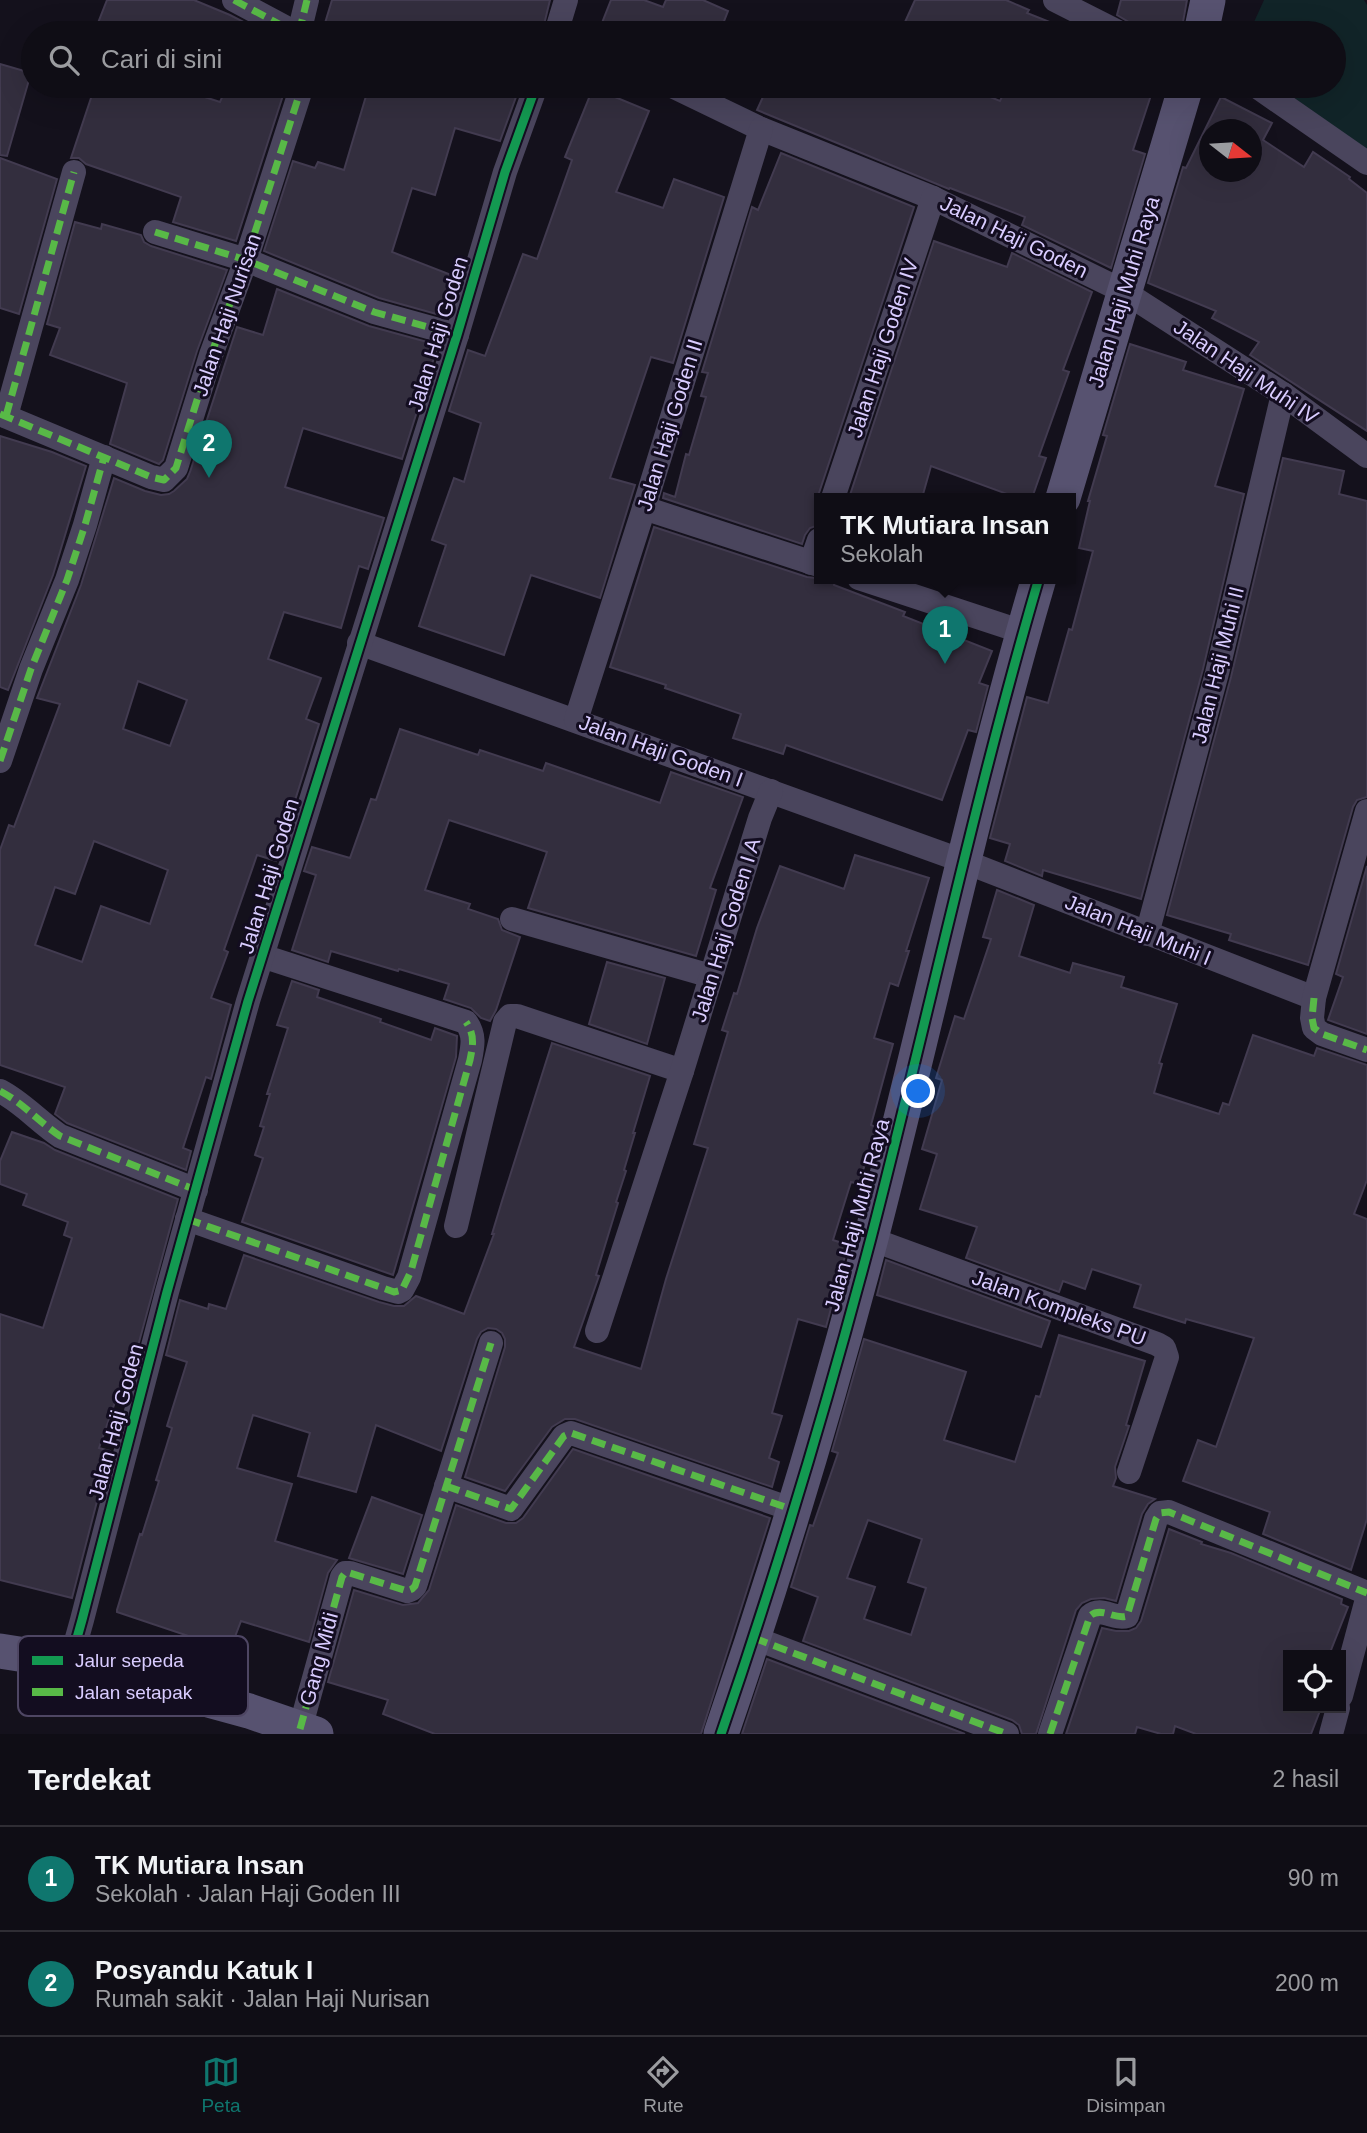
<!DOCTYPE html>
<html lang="id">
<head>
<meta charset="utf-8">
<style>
	body { margin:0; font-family:Arial,sans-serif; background:#1d1b22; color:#f1f3f6 }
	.controls { position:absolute; right:21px; bottom:21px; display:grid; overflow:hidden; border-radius:0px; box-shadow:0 7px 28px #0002 }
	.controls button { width:63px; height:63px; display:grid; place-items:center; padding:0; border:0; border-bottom:2px solid #2f2d34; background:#0f0d15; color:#f1f3f6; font:35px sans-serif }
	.compass { position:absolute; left:1199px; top:119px; width:63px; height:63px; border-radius:50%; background:#0f0d15; box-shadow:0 7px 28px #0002; rotate:107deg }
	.you { position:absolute; left:919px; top:1092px; width:24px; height:24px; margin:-18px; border:5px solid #fff; border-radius:50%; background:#1a73e8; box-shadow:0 0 0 10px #1a73e833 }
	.badge { display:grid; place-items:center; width:46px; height:46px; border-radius:50%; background:#0f766e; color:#fff; font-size:23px; font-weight:700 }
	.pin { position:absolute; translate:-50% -58px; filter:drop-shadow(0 2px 4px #0008) }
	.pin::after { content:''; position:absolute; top:37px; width:24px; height:21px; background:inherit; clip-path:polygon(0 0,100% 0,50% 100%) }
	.popup { position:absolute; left:814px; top:493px; width:262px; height:91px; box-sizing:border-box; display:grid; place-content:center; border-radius:0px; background:#0f0d15; filter:drop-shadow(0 2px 5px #0005); font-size:23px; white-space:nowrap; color:#9b9ca0 }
	.popup b { font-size:26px; color:#f1f3f6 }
	.popup::after { content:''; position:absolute; left:50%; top:100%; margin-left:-14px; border:14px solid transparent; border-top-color:#0f0d15 }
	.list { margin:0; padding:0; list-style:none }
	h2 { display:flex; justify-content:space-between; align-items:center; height:91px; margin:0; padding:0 28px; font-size:30px }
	h2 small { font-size:23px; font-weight:400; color:#9b9ca0 }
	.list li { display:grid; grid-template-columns:46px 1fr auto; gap:21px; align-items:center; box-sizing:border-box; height:105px; padding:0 28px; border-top:2px solid #2f2d34 }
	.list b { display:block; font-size:26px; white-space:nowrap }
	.list p { margin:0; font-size:23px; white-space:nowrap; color:#9b9ca0 }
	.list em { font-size:23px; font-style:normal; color:#9b9ca0 }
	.icon { flex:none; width:38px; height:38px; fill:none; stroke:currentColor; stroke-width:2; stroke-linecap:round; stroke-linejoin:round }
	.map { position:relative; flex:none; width:1367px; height:1734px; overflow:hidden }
	.search { position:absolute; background:#0f0d15; box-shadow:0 7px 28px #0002; left:21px; right:21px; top:21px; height:77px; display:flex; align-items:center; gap:18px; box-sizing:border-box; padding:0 24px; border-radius:38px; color:#9b9ca0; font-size:26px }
	.sheet { height:301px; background:#0f0d15 }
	nav { display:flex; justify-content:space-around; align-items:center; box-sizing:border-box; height:98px; border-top:2px solid #2f2d34; background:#0f0d15; font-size:19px; color:#9b9ca0 }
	nav a { display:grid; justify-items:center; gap:4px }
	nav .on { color:#0f766e }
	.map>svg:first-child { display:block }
	.green { fill:#112428 }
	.building { fill:#332e3e; stroke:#423b50; stroke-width:2; fill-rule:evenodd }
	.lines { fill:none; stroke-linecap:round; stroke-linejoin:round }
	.street { stroke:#4a455d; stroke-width:24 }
	.secondary { stroke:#575270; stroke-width:35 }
	.quiet { stroke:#58b947; stroke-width:7; stroke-dasharray:14 7; stroke-linecap:butt }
	.cycleway-casing { stroke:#130d20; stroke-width:13 }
	.cycleway { stroke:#139951; stroke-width:9 }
	.labels { text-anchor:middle; stroke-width:6; stroke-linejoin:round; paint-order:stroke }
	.street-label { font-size:21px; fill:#d9ccff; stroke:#130d20 }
	.key { fill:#130d20; stroke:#4e4663; stroke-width:2 }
	.key-label { font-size:19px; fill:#d9ccff }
</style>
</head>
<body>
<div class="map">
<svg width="1367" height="1734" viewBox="0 0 1367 1734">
	<rect width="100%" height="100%" fill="#14111c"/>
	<path class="green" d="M1264 0H1364L1367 5V150L1277 86H1334V33H1249Z"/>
	<g class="building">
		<path d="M107 0H194L230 15 265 33H125L98 23Z"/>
		<path d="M332 0H550L542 33H322Z"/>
		<path d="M611 0H644L663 7 666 0H703L728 11 721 29 726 31V33H598Z"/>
		<path d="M915 0H1006L1029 10 1027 13 1075 32 1074 33H900Z"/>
		<path d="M1121 0H1187L1181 33H1135L1132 24 1117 15Z"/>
		<path d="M0 64 31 73 7 156 0 155Z"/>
		<path d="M95 86H171L220 102 227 86H286L236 241 173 222 181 197 86 164 79 158H71Z"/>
		<path d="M369 86H520L500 141 455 128 435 195 412 188 392 252 454 276 440 315 379 298 264 251 293 161 315 168 318 162 344 170Z"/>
		<path d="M768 86H931L951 94 955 86H963L1000 101 1007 86H1154L1133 150 1145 154 1111 268 1022 225 1025 217 950 188 949 189 757 110Z"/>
		<path d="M593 88 649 111 616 192 663 208 674 179 724 197 673 363 651 357 610 478 635 485 600 598 531 575 504 655 419 626 446 545 432 540 454 478 464 482 481 423 449 411 468 350 485 356 523 254 537 259 572 160 565 157Z"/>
		<path d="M1221 97 1272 123 1263 140 1304 167 1313 152 1350 177 1349 179 1367 193V431L1250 355 1259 342 1212 318 1216 311 1148 283 1183 167 1186 168ZM1209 130H1251V172H1209Z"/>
		<path d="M781 153 914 207 819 493V518L816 526 810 528 805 535 802 544 663 498 664 493 675 497 686 454 689 455 706 397 701 396 708 373 702 372 752 207 758 210Z"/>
		<path d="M0 158 57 179 19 314 0 308Z"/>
		<path d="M75 222 101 229 102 224 141 235 144 242 151 246 227 270 197 351 163 460 159 464 110 444 127 383 50 355 60 328 47 324Z"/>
		<path d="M934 241 1007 267 1012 253 1092 292 1063 370 1069 372 1039 456 1046 458 1032 498H1018L931 466 922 498H849Z"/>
		<path d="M277 289 369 326 438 345 402 459 303 428 285 487 384 518 368 569 359 566 341 628 284 612 268 659 321 678 306 719 319 724 276 861 257 855 224 950 228 952 211 998 231 1005 211 1079 206 1077 183 1148 191 1151 186 1170 67 1123 55 1114 65 1087 0 1065V850L9 825 14 827 60 704 37 698 81 585 114 478 145 491 161 495 169 494 174 491 187 479 190 472 237 327 263 335ZM138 681 187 700 170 746 123 729ZM94 841 168 870 150 924 101 906 82 962 35 945 55 887 75 894Z"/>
		<path d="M1130 344 1186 362 1183 370 1244 389 1215 486 1244 494 1203 669 1141 899 1043 870 1042 876 1005 861 1010 844 990 838 1027 697 1048 703 1069 629 1072 630 1093 551 1079 548 1090 501H1088L1107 436 1103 435Z"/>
		<path d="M0 436 52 452 86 466 53 575 8 690 0 687Z"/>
		<path d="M1283 458 1344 471 1339 494 1367 501V797L1357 800 1353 807 1308 965 1229 940 1231 934 1167 915 1231 677Z"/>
		<path d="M654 527 807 577 824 579 834 582V585L905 612 903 616 992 651 979 683 988 686 976 732 968 730 942 800 786 745 783 754 733 738 741 714 665 688 666 685 610 667Z"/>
		<path d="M400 729 478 755 480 750 543 771 546 763 660 803 671 772 743 797 710 888 716 890 696 956 528 908 547 852 449 820 425 890 470 904 468 909 498 919 502 930 520 937 496 1010 490 1021 481 1018 471 1008 444 999 449 984 399 969 398 971 331 951 328 962 292 950 316 875 304 871 312 847 350 858 371 799 376 800Z"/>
		<path d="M855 855 929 878 906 951H909L898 986 890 983 874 1038 893 1044 871 1125 876 1127 859 1184 851 1182 833 1240 848 1245 826 1327 798 1319 772 1413 782 1416 769 1458 779 1462 772 1487 575 1419H565L552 1427 505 1491 465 1477 505 1347V1339L502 1333 496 1329 488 1328 481 1332 477 1339 441 1451 376 1425 356 1492 298 1476 310 1433 253 1415 237 1468 292 1484 275 1541 337 1560 328 1573 309 1642 241 1621 230 1650 117 1612V1610L140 1534 142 1535 159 1481 156 1480 172 1428 167 1426 187 1362 166 1355 180 1300 208 1309 209 1304 226 1309 244 1255 379 1302 394 1306H404L416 1296 464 1314 494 1234H492L502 1201 552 1043 650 1076 633 1133H635L624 1170 626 1171 616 1202 618 1203 596 1275 599 1276 574 1347 641 1369 666 1279 708 1148 694 1144 728 1032 722 1030 734 993 737 994 757 928 780 866 844 889Z"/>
		<path d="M1367 866V1034L1328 1020 1343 977 1336 974Z"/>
		<path d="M997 890 1034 905 1019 956 1070 973 1073 963 1124 977 1121 987 1177 1004 1159 1063 1162 1064 1154 1093 1219 1114 1223 1103 1229 1105 1253 1035 1314 1056 1317 1048 1367 1065V1180L1354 1214 1367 1219V1519L1351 1570 1263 1534 1270 1512 1183 1481 1198 1440 1216 1447 1254 1338 1186 1319 1185 1323 1134 1307 1141 1285 1092 1269 1085 1289 1063 1281 1059 1292 966 1258 977 1227 920 1209 937 1154 922 1149 942 1080 936 1078 955 1016 964 1019 991 939 983 937Z"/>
		<path d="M607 962 665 978 647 1044 589 1024Z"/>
		<path d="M292 981 319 990 317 997 381 1019 380 1022 431 1040 435 1028 457 1036 456 1057 393 1275 242 1222 263 1158 255 1155 264 1127 260 1126 270 1094H267L288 1028 277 1025Z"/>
		<path d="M12 1132 44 1143 55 1150 178 1199 138 1346 135 1345 99 1448 110 1451 72 1598 0 1580V1314L43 1328 72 1238 64 1235 68 1222 23 1205 27 1194 0 1184V1161Z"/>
		<path d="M886 1260 1050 1321 1041 1347 877 1295Z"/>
		<path d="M1059 1335 1145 1361 1126 1425 1129 1426 1115 1467 1116 1478 1113 1486 1155 1499 1148 1504 1142 1514 1116 1601 1104 1598 1091 1599 1082 1603 1076 1610 1036 1734H1022L1019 1725 1012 1720 803 1641 818 1597 791 1587 810 1525 813 1526 838 1453 832 1451 864 1339 966 1372 944 1440 1015 1462 1036 1396 1040 1397ZM868 1520 922 1539 908 1582 926 1588 911 1635 864 1619 875 1587 847 1578Z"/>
		<path d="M573 1449 770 1518 701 1734H435L383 1714 388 1700 328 1682 354 1590 403 1605 418 1603 429 1590 456 1505 506 1523H516L523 1518Z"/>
		<path d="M372 1497 422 1515 403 1574 349 1558Z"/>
		<path d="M1169 1529 1202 1542 1201 1544 1231 1553 1342 1599 1341 1604 1348 1607 1329 1655H1288V1708H1321L1311 1734H1196L1175 1726 1173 1734H1161L1137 1727 1135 1734H1066L1102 1628 1116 1631H1129L1136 1628 1141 1621Z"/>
		<path d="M767 1659 965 1734H742Z"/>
	</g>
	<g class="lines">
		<g class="street">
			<path d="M234 0 296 33"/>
			<path d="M1055 0 1120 33"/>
			<path d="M299 33 307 0"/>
			<path d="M556 33 566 0"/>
			<path d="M672 86 761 129 933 198 1123 291 1283 394 1367 456"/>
			<path d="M1256 86 1367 163"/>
			<path d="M155 232 246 260 374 312 457 335"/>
			<path d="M0 414 151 477 164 480 176 468 211 355 246 260 302 86"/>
			<path d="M6 416 74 172"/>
			<path d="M833 498 933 198"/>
			<path d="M644 508 819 565"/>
			<path d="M811 563 819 540"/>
			<path d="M859 578 1023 632"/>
			<path d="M359 643 963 861 1314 998"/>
			<path d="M576 720 644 508 761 129"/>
			<path d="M0 761 31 669 67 580 85 525 104 457"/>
			<path d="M1367 811 1314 998 1312 1018 1314 1028 1322 1034 1367 1050"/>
			<path d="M512 919 711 976"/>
			<path d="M1147 934 1217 673 1283 394"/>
			<path d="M0 1091C23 1103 39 1122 60 1136L196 1190"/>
			<path d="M187 1219 383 1288 398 1292 402 1290 409 1277 470 1060C473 1045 475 1035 466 1022L262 956"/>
			<path d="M456 1226 505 1022 510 1016H517L682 1071"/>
			<path d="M871 1239 1157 1344 1164 1348 1167 1357 1129 1472"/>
			<path d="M597 1331 682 1071 760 818 771 791"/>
			<path d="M446 1486 511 1509 564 1436 571 1433 794 1510"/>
			<path d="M754 1638 1007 1734"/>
			<path d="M64 1684 82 1620 167 1292 248 1001 457 335 505 172 536 86"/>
			<path d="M1341 1696 1367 1599"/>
			<path d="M300 1729 342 1577 345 1573H350L407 1591 412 1589 415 1586 491 1343"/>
			<path d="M1050 1734 1090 1616C1101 1606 1114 1620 1127 1616L1156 1519 1160 1513 1169 1512 1367 1593"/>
			<path d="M1331 1734 1338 1708"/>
		</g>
		<g class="secondary">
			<path d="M1201 33 1208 0"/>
			<path d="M1063 498 1186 86"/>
			<path d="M0 1651 70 1662 249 1711 316 1734"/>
			<path d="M721 1734C777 1571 827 1405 871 1238 928 1018 975 796 1039 578"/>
		</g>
		<g class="quiet">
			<path d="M234 0 296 33"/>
			<path d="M299 33 307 0"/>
			<path d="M155 232 246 260 374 312 457 335"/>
			<path d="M0 414 151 477 164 480 176 468 211 355 246 260 302 86"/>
			<path d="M6 416 74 172"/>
			<path d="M0 761 31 669 67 580 85 525 104 457"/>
			<path d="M1314 998 1312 1018 1314 1028 1322 1034 1367 1050"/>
			<path d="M0 1091C23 1103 39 1122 60 1136L196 1190"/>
			<path d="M187 1219 383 1288 394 1292 402 1290 411 1271 470 1060C473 1045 475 1035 466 1022"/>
			<path d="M446 1486 511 1509 564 1436 571 1433 794 1510"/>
			<path d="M754 1638 1007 1734"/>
			<path d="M300 1729 342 1577 345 1573H350L407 1591 412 1589 415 1586 491 1343"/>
			<path d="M1050 1734 1090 1616C1101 1606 1114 1620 1127 1616L1156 1519 1160 1513 1169 1512 1367 1593"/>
		</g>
		<defs>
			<g id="cycleway">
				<path d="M64 1684 82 1620 167 1292 248 1001 457 335 505 172 536 86"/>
				<path d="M721 1734C777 1571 827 1405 871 1238 928 1018 975 796 1039 578"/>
			</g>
		</defs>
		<use href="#cycleway" class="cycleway-casing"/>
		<use href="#cycleway" class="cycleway"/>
	</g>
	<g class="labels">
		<g class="street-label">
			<text transform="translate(1014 237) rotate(26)" y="7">Jalan Haji Goden</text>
			<text transform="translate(1124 292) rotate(-73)" y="7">Jalan Haji Muhi Raya</text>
			<text transform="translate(227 315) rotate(-71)" y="7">Jalan Haji Nurisan</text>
			<text transform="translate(438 334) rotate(-73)" y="7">Jalan Haji Goden</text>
			<text transform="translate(883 348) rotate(-72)" y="7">Jalan Haji Goden IV</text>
			<text transform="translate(1246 372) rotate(34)" y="7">Jalan Haji Muhi IV</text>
			<text transform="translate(670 425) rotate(-73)" y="7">Jalan Haji Goden II</text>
			<text transform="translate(1218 665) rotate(-76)" y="7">Jalan Haji Muhi II</text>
			<text transform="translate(661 751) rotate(20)" y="7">Jalan Haji Goden I</text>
			<text transform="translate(269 876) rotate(-73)" y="7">Jalan Haji Goden</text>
			<text transform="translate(726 930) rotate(-73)" y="7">Jalan Haji Goden I A</text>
			<text transform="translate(1138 930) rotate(22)" y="7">Jalan Haji Muhi I</text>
			<text transform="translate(857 1215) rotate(-75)" y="7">Jalan Haji Muhi Raya</text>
			<text transform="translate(1059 1308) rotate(20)" y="7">Jalan Kompleks PU</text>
			<text transform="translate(116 1422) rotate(-75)" y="7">Jalan Haji Goden</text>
			<text transform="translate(319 1659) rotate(-75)" y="7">Gang Midi</text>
		</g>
	</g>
	<rect x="18" y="1636" width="230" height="80" rx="10" class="key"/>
	<rect x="32" y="1656" width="31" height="9" fill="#139951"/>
	<rect x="32" y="1688" width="31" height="8" fill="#58b947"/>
	<g class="key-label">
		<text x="75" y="1667">Jalur sepeda</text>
		<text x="75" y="1699">Jalan setapak</text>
	</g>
</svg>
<div class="controls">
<button><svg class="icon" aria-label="locate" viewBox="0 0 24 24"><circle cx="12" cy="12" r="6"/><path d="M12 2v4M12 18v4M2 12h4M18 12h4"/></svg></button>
</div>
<svg class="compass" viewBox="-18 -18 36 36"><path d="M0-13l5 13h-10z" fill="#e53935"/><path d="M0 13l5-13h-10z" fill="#9b9ca0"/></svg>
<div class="you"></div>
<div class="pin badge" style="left:945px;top:664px">1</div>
<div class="popup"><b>TK Mutiara Insan</b>Sekolah</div>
<div class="pin badge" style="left:209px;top:478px">2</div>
<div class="search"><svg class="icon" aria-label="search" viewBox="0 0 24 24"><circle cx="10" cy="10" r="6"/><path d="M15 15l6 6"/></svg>Cari di sini</div>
</div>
<section class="sheet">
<h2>Terdekat<small>2 hasil</small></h2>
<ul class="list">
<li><span class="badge">1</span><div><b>TK Mutiara Insan</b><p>Sekolah · Jalan Haji Goden III</p></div><em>90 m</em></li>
<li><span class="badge">2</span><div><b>Posyandu Katuk I</b><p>Rumah sakit · Jalan Haji Nurisan</p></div><em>200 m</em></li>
</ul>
</section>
<nav>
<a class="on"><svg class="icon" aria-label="map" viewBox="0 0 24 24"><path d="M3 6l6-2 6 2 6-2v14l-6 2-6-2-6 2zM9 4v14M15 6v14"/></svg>Peta</a>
<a><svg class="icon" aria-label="directions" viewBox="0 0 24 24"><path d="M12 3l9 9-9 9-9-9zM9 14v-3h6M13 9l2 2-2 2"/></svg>Rute</a>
<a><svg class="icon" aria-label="saved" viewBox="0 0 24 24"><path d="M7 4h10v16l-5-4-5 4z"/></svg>Disimpan</a>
</nav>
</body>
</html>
